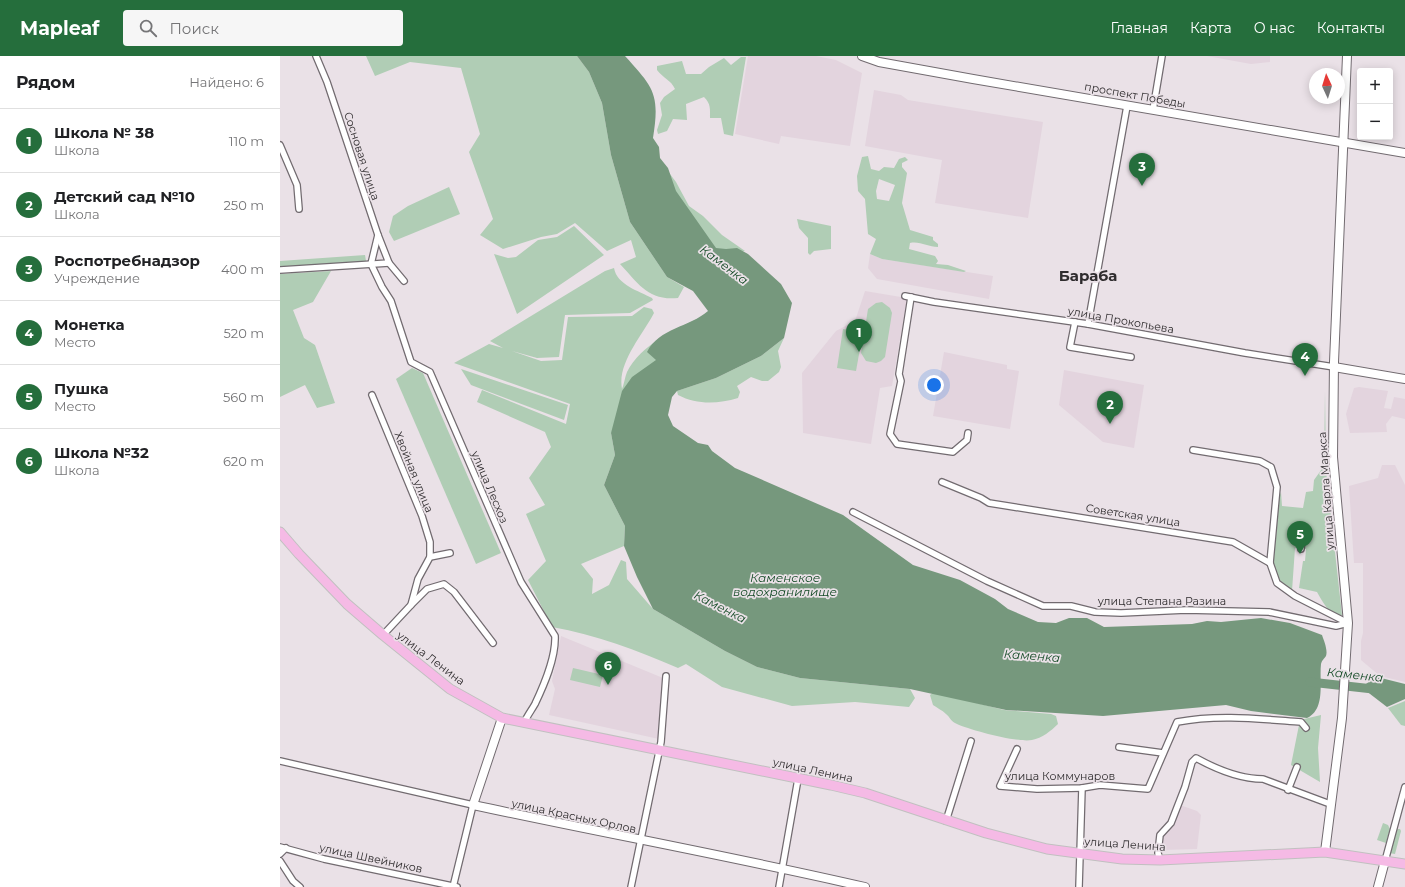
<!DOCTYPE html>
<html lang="ru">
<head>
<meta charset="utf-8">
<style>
	body { margin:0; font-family:Montserrat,sans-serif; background:#f6f6f6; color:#202124 }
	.controls { position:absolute; right:12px; top:12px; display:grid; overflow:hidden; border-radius:4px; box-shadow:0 2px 10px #0003 }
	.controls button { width:36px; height:36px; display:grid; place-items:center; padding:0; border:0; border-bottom:1px solid #e0e0e0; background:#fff; color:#202124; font:20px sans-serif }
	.compass { position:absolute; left:1029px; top:12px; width:36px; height:36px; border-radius:50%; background:#fff; box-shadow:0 2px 10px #0003; rotate:356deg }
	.you { position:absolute; left:654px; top:329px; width:14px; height:14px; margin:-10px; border:3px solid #fff; border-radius:50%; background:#1a73e8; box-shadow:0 0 0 6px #1a73e833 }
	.badge { display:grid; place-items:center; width:26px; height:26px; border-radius:50%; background:#256e3c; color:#fff; font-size:13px; font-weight:700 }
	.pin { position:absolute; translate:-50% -33px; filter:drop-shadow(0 1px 2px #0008) }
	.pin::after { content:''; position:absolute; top:21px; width:14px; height:12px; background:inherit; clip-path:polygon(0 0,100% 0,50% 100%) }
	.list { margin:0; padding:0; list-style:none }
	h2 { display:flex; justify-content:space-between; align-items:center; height:52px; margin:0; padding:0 16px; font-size:17px }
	h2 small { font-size:13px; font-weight:400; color:#757577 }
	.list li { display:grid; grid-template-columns:26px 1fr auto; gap:12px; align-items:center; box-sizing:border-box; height:64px; padding:0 16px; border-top:1px solid #e0e0e0 }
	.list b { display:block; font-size:15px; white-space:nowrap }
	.list p { margin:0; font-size:13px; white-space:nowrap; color:#757577 }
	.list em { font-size:13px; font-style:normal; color:#757577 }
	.icon { flex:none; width:22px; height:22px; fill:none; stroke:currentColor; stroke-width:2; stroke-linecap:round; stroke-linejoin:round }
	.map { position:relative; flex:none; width:1125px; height:831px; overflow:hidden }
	header { display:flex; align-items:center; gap:24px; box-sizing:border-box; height:56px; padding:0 20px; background:#256e3c; color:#fff }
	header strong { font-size:19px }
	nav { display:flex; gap:22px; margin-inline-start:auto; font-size:14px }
	.search { width:280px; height:36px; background:#f6f6f6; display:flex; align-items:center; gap:10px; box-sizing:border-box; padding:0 14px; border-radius:4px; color:#757577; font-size:15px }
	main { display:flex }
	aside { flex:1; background:#fff }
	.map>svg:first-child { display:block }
	.built { fill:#e3d4de }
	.green { fill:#b0cdb5; fill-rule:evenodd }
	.water { fill:#76987d }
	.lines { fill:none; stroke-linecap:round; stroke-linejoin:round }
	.river { stroke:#76987d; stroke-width:9 }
	.street-casing { stroke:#726b70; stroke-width:8 }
	.secondary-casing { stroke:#726b70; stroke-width:10 }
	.primary-casing { stroke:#c1c0c0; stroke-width:11 }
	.street { stroke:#fff; stroke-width:5.5 }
	.secondary { stroke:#fff; stroke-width:8 }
	.primary { stroke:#f5bae5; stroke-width:9 }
	.labels { text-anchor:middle; stroke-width:3.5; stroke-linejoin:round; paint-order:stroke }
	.street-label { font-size:11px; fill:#2f2c2e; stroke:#eae1e7 }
	.water-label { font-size:12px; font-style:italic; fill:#134a25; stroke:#eae1e7 }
	.district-label { font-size:15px; font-weight:bold; fill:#2f2c2e; stroke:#eae1e7 }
</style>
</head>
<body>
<header>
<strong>Mapleaf</strong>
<div class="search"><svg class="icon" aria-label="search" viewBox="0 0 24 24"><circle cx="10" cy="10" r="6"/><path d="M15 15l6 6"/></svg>Поиск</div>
<nav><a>Главная</a><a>Карта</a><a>О нас</a><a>Контакты</a></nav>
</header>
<main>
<aside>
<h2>Рядом<small>Найдено: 6</small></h2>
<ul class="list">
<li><span class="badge">1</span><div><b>Школа № 38</b><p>Школа</p></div><em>110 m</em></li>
<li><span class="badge">2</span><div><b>Детский сад №10</b><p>Школа</p></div><em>250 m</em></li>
<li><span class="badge">3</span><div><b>Роспотребнадзор</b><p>Учреждение</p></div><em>400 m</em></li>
<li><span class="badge">4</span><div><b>Монетка</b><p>Место</p></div><em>520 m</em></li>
<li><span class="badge">5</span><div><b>Пушка</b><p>Место</p></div><em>560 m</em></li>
<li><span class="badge">6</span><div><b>Школа №32</b><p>Школа</p></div><em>620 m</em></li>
</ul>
</aside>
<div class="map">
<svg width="1125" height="831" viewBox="0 0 1125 831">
	<rect width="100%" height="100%" fill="#eae1e7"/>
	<g class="built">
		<path d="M468 0H536L556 4 582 17 570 90 501 80 499 88 455 78Z"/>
		<path d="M927 0H990V6L971 8Z"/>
		<path d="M594 34 621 39 628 44 763 66 748 162 655 147 662 104 585 90Z"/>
		<path d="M590 198 602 203 713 220 709 243 597 223 588 212Z"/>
		<path d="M585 235 627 242 612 330 600 332 591 388 523 377 522 317 556 275 575 265Z"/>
		<path d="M664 296 727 309V313L739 315 730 373 653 360Z"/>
		<path d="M784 314 864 329 854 392 823 386 779 349Z"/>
		<path d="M1079 331 1108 335 1104 352 1111 353 1114 341 1125 343V363L1112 360 1106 368 1107 376 1070 377 1066 358 1074 332Z"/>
		<path d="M1102 409H1115L1125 429V626L1100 620 1081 604V585L1083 577V507H1074L1069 430 1098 422Z"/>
		<path d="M281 580 383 622 379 683 269 659 275 633 272 625Z"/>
		<path d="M900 749 917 755 921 759 917 793 882 794V779Z"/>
	</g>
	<g class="green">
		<path d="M86 0H297L309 16 322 47 331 99 350 166 387 221 404 231 398 242C368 245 359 228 340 208L356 201 351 184 327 195 295 167 277 178 261 181 223 193 200 179 213 163 189 96 200 78 181 12 130 6 95 20Z"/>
		<path d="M461 1H466L453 80 444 78 441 62H430C430 53 431 48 424 41L406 48 407 64 393 63 387 75 378 78 377 74 382 59 380 47 384 41 395 33C391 24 383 22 377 14V10L402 5 406 18H421L429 11 444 2 451 9Z"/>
		<path d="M588 100 591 113 599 115 604 111 614 112 619 103 625 101 628 104 622 107V111L627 117 622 147 630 174 653 181V184L658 188V191C648 191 640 185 630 187L629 193 655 200 658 205 656 208 668 209 686 215 684 216 602 203 590 198 596 183 588 178 585 143 578 135 577 120 582 101ZM599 123 615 129 609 145 597 143 596 135Z"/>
		<path d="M387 114 396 126 409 150 423 160 442 179 465 195 439 199 397 141Z"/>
		<path d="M169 131 180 158 114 185 109 176 113 160 128 150Z"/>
		<path d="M517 163 551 170V193L534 195 530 199 528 197V182L519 172Z"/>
		<path d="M294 170 324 199 237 258 214 198 228 202 236 201 258 184 277 181Z"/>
		<path d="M85 199 86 205 0 211V205Z"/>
		<path d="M334 212C337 229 359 235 372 242L373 244 350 257 285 259 279 301 257 302 232 295 261 305 282 304 288 261 352 260 364 251 372 253 374 257C362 280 337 307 342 333 344 328 345 321 347 316 361 288 395 274 421 261L331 377 335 399 324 429 345 470 344 490 301 508 313 523 312 538 329 529 341 504 346 506 347 523 373 553 445 595 477 611 520 622 630 633 635 642 629 651 575 646 512 650 442 631 406 608 398 612C357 594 316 579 272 571L248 524 266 505 246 458 265 449 249 422 271 391 265 376 197 346 202 334 286 368 290 348 174 307 209 288 223 292 210 285 325 215Z"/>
		<path d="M51 215 33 246 13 254 24 282 35 289 55 347 37 352 25 329 0 341V218Z"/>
		<path d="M602 246 610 252 612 257 605 301 601 305 596 307 586 305 581 297 588 253 596 247Z"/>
		<path d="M563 273 583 276 576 315 557 312Z"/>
		<path d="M504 282 498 295 501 311 499 316 488 325H482L471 321 457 330 460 336 458 342C438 348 417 349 398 339L397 335 436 322 481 300Z"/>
		<path d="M132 312 143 317 221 497 196 508 116 323Z"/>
		<path d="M181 313 288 349 284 364 191 329Z"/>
		<path d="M1045 335 1046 415 1062 559 1059 561C1049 558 1042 545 1037 536L1019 532 1023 505H1025L1026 493 1015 492 1012 535C1005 529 996 523 994 514 990 498 997 460 999 442L1001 436 1002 450 1023 452 1026 436 1033 435 1034 424 1044 410Z"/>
		<path d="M293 612 323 619 320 631 290 624Z"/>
		<path d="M654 636 724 654 771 658 776 660 778 668C771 675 762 682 752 684 738 687 690 674 677 668 671 666 670 661 666 658 662 654 657 652 653 649L650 639Z"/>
		<path d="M1125 645V670L1121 669 1108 652Z"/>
		<path d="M1041 659 1038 692 1040 726 1011 709 1020 664Z"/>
		<path d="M1103 767 1108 769 1110 773 1106 787 1097 784Z"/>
		<path d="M1116 773H1120L1121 775 1115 798 1109 797Z"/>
	</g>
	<g class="water">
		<path d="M297 0H345C374 32 380 38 373 82L379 91 380 102 388 112 396 135 436 192 446 193 457 192 468 198 501 228 512 247 504 282 481 300 436 322 397 335 392 341 388 359 393 370 418 387 428 389 432 395 455 412 563 459 633 509 680 524 715 543 728 553 758 566 776 567 789 562H807L824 571 912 568 927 565 941 566 981 562 1010 567 1042 579C1044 585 1048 594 1046 600 1044 603 1042 604 1041 608 1039 626 1046 653 1027 662L971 655 946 649 823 660 726 654 630 633 520 622 477 611 445 595 373 553 357 521 344 490 345 470 324 429 335 399 331 377 342 335 352 321 376 304 367 296C379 272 410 271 428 255L413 235 387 221 350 166 331 99 322 47 309 16Z"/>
		<path d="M1097 621 1125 628V643L1107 651 1081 631Z"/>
	</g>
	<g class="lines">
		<path class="river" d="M1030 626 1093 633"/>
		<defs>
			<g id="street">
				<path d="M36 0 47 26 98 179 91 208"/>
				<path d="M873 54 882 0"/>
				<path d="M0 89 17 129 19 153"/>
				<path d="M109 207 124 225"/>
				<path d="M91 208 102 231 111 245 131 306 150 316 241 526 275 580C276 602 264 629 255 648 251 655 247 660 244 667"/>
				<path d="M0 214 109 207 98 179"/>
				<path d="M625 240 654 246 808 268 965 297 1054 311"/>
				<path d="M631 241 619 318 621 325 610 378 617 388 673 396 687 384 688 377"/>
				<path d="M795 266 790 291 851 301"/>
				<path d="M808 268 847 50"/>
				<path d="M92 339 142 460 150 486V501"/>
				<path d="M913 394 980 405 991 411 997 431 990 507 997 527 1015 540 1068 567"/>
				<path d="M662 426 701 442 709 447 953 486 990 507"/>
				<path d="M573 456 707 525 763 550H791L815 556 841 557 906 554 989 556 1056 570 1068 567"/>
				<path d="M1021 493 1022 485"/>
				<path d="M131 549 147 533 164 528 174 536 213 587"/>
				<path d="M103 579 131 549 138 523 150 501 170 497"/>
				<path d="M839 691 883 697"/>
				<path d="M737 693 720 730 757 733 802 732 820 729 868 733 897 666C938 658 980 663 1021 666L1026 672"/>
				<path d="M0 705 193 749 173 831"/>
				<path d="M1008 734 1017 711"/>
				<path d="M666 765 691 685"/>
				<path d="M0 791 44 803 177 831"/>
				<path d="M0 798 6 792"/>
				<path d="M880 804 878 797 880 779 891 767 905 731 912 706 916 702C936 713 961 723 983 723L1050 748"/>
				<path d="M0 805 13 825 20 831"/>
				<path d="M1105 805 1125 731"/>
				<path d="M351 831 381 686 386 620"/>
				<path d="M499 831 518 723"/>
				<path d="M799 831 802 732"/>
			</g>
			<g id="secondary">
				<path d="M582 0 599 6 693 23 1125 97"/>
				<path d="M1054 311 1125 323"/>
				<path d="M222 662 193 749C323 777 455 801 585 831"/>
				<path d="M1045 796 1062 662 1068 567 1053 401 1054 306 1067 0"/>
				<path d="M1098 831 1105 805"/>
			</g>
			<path id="primary" d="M0 476 19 498 67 548 103 579 170 633 222 662 551 729 585 737 706 777 767 793 842 803 880 804 1045 796 1125 808"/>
		</defs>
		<use href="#street" class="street-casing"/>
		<use href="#secondary" class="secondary-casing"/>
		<use href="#primary" class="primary-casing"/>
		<use href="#street" class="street"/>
		<use href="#secondary" class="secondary"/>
		<use href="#primary" class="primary"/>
	</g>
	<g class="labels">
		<g class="street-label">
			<text transform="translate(855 39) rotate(10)" y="4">проспект Победы</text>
			<text transform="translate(82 100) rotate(72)" y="4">Сосновая улица</text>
			<text transform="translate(841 264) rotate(10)" y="4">улица Прокопьева</text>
			<text transform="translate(134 416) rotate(68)" y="4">Хвойная улица</text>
			<text transform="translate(210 431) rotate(67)" y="4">улица Лесхоз</text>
			<text transform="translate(1046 435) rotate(-94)" y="4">улица Карла Маркса</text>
			<text transform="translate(853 459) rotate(9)" y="4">Советская улица</text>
			<text x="882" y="549">улица Степана Разина</text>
			<text transform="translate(151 602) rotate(37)" y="4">улица Ленина</text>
			<text transform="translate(533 714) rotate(12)" y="4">улица Ленина</text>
			<text x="780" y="724">улица Коммунаров</text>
			<text transform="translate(294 760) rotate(12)" y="4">улица Красных Орлов</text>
			<text transform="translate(845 788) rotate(4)" y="4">улица Ленина</text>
			<text transform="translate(91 802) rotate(12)" y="4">улица Швейников</text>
		</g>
		<g class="water-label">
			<text transform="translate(444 209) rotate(37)" y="4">Каменка</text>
			<text x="505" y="526">Каменское<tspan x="505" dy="14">водохранилище</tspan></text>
			<text transform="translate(440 551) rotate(27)" y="4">Каменка</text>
			<text transform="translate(752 600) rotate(4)" y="4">Каменка</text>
			<text transform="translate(1075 619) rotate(6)" y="4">Каменка</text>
		</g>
		<g class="district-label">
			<text x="808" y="225">Бараба</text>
		</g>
	</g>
</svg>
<div class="controls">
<button>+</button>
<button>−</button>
</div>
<svg class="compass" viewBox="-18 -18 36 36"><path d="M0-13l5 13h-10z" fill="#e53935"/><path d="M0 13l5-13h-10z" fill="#757577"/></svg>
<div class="you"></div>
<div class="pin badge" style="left:579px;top:296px">1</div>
<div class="pin badge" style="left:830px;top:368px">2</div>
<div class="pin badge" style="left:862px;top:130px">3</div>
<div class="pin badge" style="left:1025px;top:320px">4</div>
<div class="pin badge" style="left:1020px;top:498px">5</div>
<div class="pin badge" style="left:328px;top:629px">6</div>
</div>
</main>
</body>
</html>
